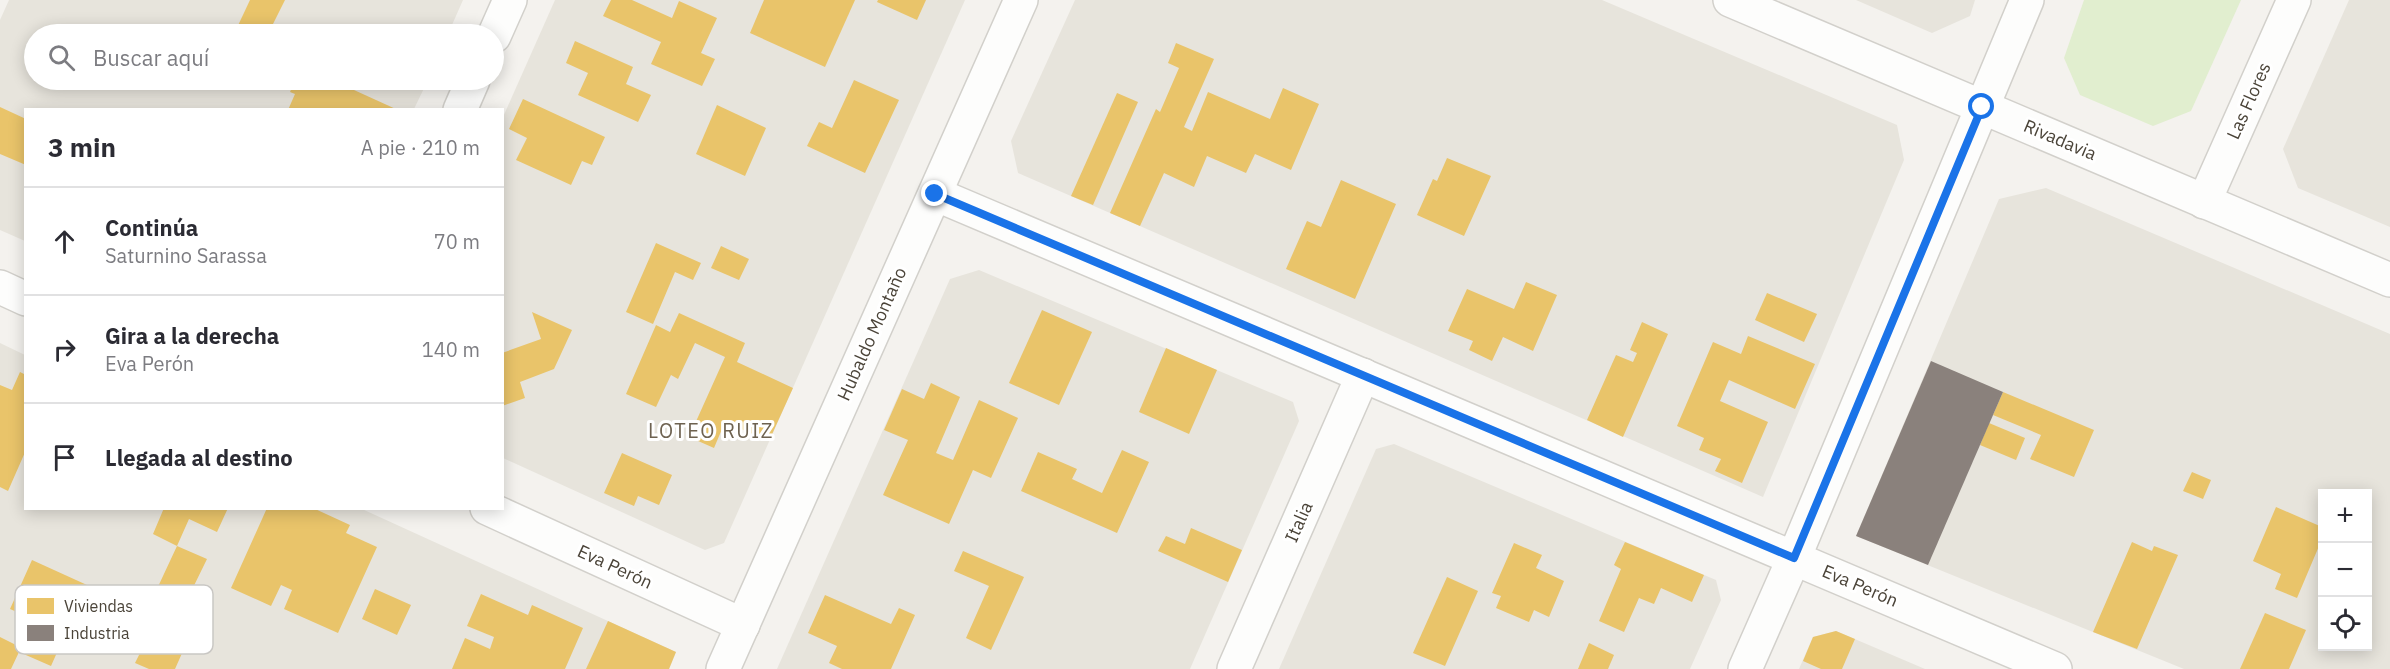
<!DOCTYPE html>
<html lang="es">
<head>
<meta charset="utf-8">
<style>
	body { margin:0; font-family:"IBM Plex Sans",sans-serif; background:#f7f7f7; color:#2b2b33 }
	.controls { position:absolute; right:18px; bottom:18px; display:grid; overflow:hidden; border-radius:0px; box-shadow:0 3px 15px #0003 }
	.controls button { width:54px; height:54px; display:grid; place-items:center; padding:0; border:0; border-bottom:2px solid #e1e1e2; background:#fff; color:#2b2b33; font:30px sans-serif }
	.stop { position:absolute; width:18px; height:18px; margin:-14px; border:4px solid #1a73e8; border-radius:50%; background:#fff }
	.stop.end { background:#1a73e8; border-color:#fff; box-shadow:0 2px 6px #0008 }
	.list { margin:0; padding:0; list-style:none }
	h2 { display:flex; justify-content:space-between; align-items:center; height:78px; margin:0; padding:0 24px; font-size:26px }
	h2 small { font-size:20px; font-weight:400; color:#7c7c81 }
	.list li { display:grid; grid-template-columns:39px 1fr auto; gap:18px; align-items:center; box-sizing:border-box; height:108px; padding:0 24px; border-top:2px solid #e1e1e2 }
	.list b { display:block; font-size:22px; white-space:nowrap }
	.list p { margin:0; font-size:20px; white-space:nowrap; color:#7c7c81 }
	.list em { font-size:20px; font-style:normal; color:#7c7c81 }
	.icon { flex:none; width:33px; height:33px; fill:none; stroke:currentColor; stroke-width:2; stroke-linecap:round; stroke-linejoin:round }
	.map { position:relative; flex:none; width:2390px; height:669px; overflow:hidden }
	.search { position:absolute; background:#fff; box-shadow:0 3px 15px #0003; left:24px; top:24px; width:480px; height:66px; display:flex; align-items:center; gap:15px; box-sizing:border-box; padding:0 21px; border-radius:33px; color:#7c7c81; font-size:22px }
	.panel { position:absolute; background:#fff; box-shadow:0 3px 15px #0003; left:24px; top:108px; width:480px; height:402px; border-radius:0px }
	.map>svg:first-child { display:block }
	.residential { fill:#e7e4dc; fill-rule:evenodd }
	.green { fill:#e1eecf }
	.homes { fill:#e9c46a }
	.industry { fill:#8a817c }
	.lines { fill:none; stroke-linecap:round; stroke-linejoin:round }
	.minor-casing { stroke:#d2d0cb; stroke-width:36 }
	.minor { stroke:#fdfdfc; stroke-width:33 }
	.route { stroke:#1a73e8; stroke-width:8 }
	.labels { text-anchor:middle; stroke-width:6; stroke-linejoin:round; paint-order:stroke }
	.street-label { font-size:18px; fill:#4b4439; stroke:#fff }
	.neighbourhood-label { font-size:20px; letter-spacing:1.5px; fill:#6e6250; stroke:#fff }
	.key { fill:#fff; stroke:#c9c7c4; stroke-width:1.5 }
	.key-label { font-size:16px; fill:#4b4439 }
</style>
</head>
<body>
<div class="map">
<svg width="2390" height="669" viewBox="0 0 2390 669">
	<rect width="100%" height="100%" fill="#f4f2ee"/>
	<g class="residential">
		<path d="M9 0H463L448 34H34V80H428L414 109 26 110 25 241 0 230V20Z"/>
		<path d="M555 0H965L724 543 705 550 503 458V117Z"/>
		<path d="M1075 0H1602L1897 125 1904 160 1763 497 1018 173 1011 141Z"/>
		<path d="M1856 0H1975L1970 16 1932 33Z"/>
		<path d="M2349 0H2390V227L2298 188 2283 149Z"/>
		<path d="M2046 188 2390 334V669H2184L1856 536 1999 199ZM2322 494H2368V646H2322Z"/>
		<path d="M979 270 1293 402 1299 421 1190 669H777L950 279Z"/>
		<path d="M0 343 25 355 26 508 362 509 676 652 669 669H0Z"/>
		<path d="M1394 444 1716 580 1721 600 1690 669H1279L1376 449Z"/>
		<path d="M1836 631 1925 669H1799L1813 637Z"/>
	</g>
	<path class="green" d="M2084 0H2241L2191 111 2153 126 2080 95 2064 58Z"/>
	<g class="homes">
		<path d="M250 0H285L268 34H234Z"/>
		<path d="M611 0H632L672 18 679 1 717 18 701 53 715 59 702 86 651 64 661 42 603 16Z"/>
		<path d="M764 0H855L825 67 750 33Z"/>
		<path d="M878 0H926L917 20 877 2Z"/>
		<path d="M575 41 633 67 626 84 651 95 638 122 578 95 588 73 566 63Z"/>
		<path d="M1176 43 1214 59 1184 127 1192 131 1208 92 1270 119 1283 88 1319 104 1291 170 1255 154 1246 173 1207 156 1194 187 1164 173 1140 226 1110 213 1156 109 1160 112 1179 68 1168 63Z"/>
		<path d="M295 80H332L398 110H288L295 94 290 92Z"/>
		<path d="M854 80 899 100 865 173 807 146 819 122 832 128Z"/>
		<path d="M1117 93 1138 102 1093 205 1071 196Z"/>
		<path d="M523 99 605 137 592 165 582 161 571 185 516 160 527 138 509 129Z"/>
		<path d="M717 105 766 128 745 176 696 154Z"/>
		<path d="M0 107 26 119V165L0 154Z"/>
		<path d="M1447 158 1491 176 1464 236 1417 215 1433 179 1437 181Z"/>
		<path d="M1341 180 1396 204 1355 299 1286 269 1307 221 1321 227Z"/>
		<path d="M656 243 701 263 693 280 675 272 653 324 626 312Z"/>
		<path d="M721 246 749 259 739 280 711 268Z"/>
		<path d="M1526 282 1557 295 1533 351 1503 337 1492 361 1469 350 1473 341 1448 331 1467 289 1514 309Z"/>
		<path d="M1767 293 1817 314 1804 342 1755 320Z"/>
		<path d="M1042 310 1092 332 1059 405 1009 383Z"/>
		<path d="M532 312 572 330 554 369 520 382 525 398 502 406V353L541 339Z"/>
		<path d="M679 313 745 343 737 362 793 388 769 441 725 422 714 448 689 437 725 357 695 343 678 379 671 375 656 407 626 394 656 325 670 332Z"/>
		<path d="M1642 322 1668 334 1623 437 1587 420 1616 355 1633 362 1637 353 1630 350Z"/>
		<path d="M1748 336 1815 364 1795 409 1729 380 1720 401 1768 422 1742 483 1715 471 1721 459 1699 450 1704 438 1677 426 1713 342 1741 354Z"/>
		<path d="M1166 348 1217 370 1189 434 1139 412Z"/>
		<path d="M20 372 26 375V450L8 491 0 487V385L12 390Z"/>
		<path d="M931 383 960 397 936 453 953 460 979 400 1018 418 991 478 973 470 949 524 883 495 908 440 884 430 902 389 924 399Z"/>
		<path d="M2003 392 2094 430 2074 477 2030 459 2041 435 1993 415Z"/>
		<path d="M1989 423 2025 438 2016 460 1980 445Z"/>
		<path d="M1122 450 1149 462 1117 533 1021 491 1038 452 1077 469 1072 479 1102 493Z"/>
		<path d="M622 453 672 475 659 505 638 496 634 506 604 493Z"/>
		<path d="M2192 472 2211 480 2203 499 2183 491Z"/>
		<path d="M2276 507 2322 527V539L2297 598 2275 589 2281 574 2253 561Z"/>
		<path d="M164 508H228L217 532 189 519 177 546 207 559 185 604 156 591 177 546 153 534Z"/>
		<path d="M267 508H313L350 525 346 533 377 547 338 633 284 609 292 590 281 585 271 606 231 588Z"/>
		<path d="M1191 528 1242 550 1228 582 1158 551 1166 536 1185 544Z"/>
		<path d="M1625 542 1704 575 1692 602 1661 588 1654 604 1639 598 1624 632 1599 621 1621 569 1614 565Z"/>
		<path d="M2132 542 2152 551 2154 546 2178 555 2137 649 2093 632Z"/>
		<path d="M1514 543 1542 555 1536 568 1564 581 1549 617 1534 610 1529 622 1496 608 1501 596 1492 593Z"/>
		<path d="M963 551 1024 577 991 650 966 638 989 586 954 571Z"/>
		<path d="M32 560 87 585 51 666 19 652 11 669H0V637L20 647 33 619 10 609Z"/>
		<path d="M1447 577 1478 591 1445 666 1413 653Z"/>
		<path d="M375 589 411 605 397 635 362 619Z"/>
		<path d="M481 594 528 615 532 605 583 628 565 669H452L465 638 490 649 494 637 467 626Z"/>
		<path d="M825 595 891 624 899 608 915 615 891 669H842L829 663 837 646 808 633Z"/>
		<path d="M122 602 191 633 175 669H149L135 663 145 643 111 628Z"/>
		<path d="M2265 613 2306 630 2289 669H2240Z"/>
		<path d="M608 621 676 652 669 669H586Z"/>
		<path d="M1836 631 1855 639 1842 669H1821L1803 661 1813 637Z"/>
		<path d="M1589 643 1614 655 1608 669H1578Z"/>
	</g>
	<path class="industry" d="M1931 361 2003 392 1928 565 1856 536Z"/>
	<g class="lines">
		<defs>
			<g id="minor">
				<path d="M1730 0 2390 280"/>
				<path d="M494 36 510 0"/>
				<path d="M460 110 473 80"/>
				<path d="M935 194 2055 669"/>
				<path d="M2204 202 2294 0"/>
				<path d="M0 287 26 299"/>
				<path d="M487 508 743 625"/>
				<path d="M723 669 1021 0"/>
				<path d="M1234 669 1363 375"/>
				<path d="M1745 669 1794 558 2027 0"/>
			</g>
		</defs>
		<use href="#minor" class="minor-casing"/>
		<use href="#minor" class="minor"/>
	</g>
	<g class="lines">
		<path class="route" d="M935 194 1794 558 1982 107"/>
	</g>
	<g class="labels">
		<g class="street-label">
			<text transform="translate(2249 101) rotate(-66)" y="6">Las Flores</text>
			<text transform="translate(2060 140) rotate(23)" y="6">Rivadavia</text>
			<text transform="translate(872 334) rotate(-66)" y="6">Hubaldo Montaño</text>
			<text transform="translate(1299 522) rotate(-66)" y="6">Italia</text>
			<text transform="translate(615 567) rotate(25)" y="6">Eva Perón</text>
			<text transform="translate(1860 586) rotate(23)" y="6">Eva Perón</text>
		</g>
		<g class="neighbourhood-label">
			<text x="711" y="438">LOTEO RUIZ</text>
		</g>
	</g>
	<rect x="15" y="585" width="198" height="69" rx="9" class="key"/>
	<rect x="27" y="598" width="27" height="16" fill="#e9c46a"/>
	<rect x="27" y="625" width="27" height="16" fill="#8a817c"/>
	<g class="key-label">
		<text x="64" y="612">Viviendas</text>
		<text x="64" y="639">Industria</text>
	</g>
</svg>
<div class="controls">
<button>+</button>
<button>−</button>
<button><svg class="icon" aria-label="locate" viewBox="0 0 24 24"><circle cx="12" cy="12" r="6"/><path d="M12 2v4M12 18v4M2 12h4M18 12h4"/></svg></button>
</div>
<div class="stop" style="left:1982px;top:107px"></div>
<div class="stop end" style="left:935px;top:194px"></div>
<div class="search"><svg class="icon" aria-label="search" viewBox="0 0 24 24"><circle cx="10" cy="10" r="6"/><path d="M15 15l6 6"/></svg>Buscar aquí</div>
<section class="panel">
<h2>3 min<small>A pie · 210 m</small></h2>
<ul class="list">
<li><svg class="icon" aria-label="ahead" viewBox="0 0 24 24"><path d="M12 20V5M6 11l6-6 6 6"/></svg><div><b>Continúa</b><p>Saturnino Sarassa</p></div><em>70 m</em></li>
<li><svg class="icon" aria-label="right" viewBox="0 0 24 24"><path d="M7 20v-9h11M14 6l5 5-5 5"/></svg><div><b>Gira a la derecha</b><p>Eva Perón</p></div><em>140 m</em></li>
<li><svg class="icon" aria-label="arrive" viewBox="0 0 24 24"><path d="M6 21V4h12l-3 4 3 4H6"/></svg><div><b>Llegada al destino</b></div></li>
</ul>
</section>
</div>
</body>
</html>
